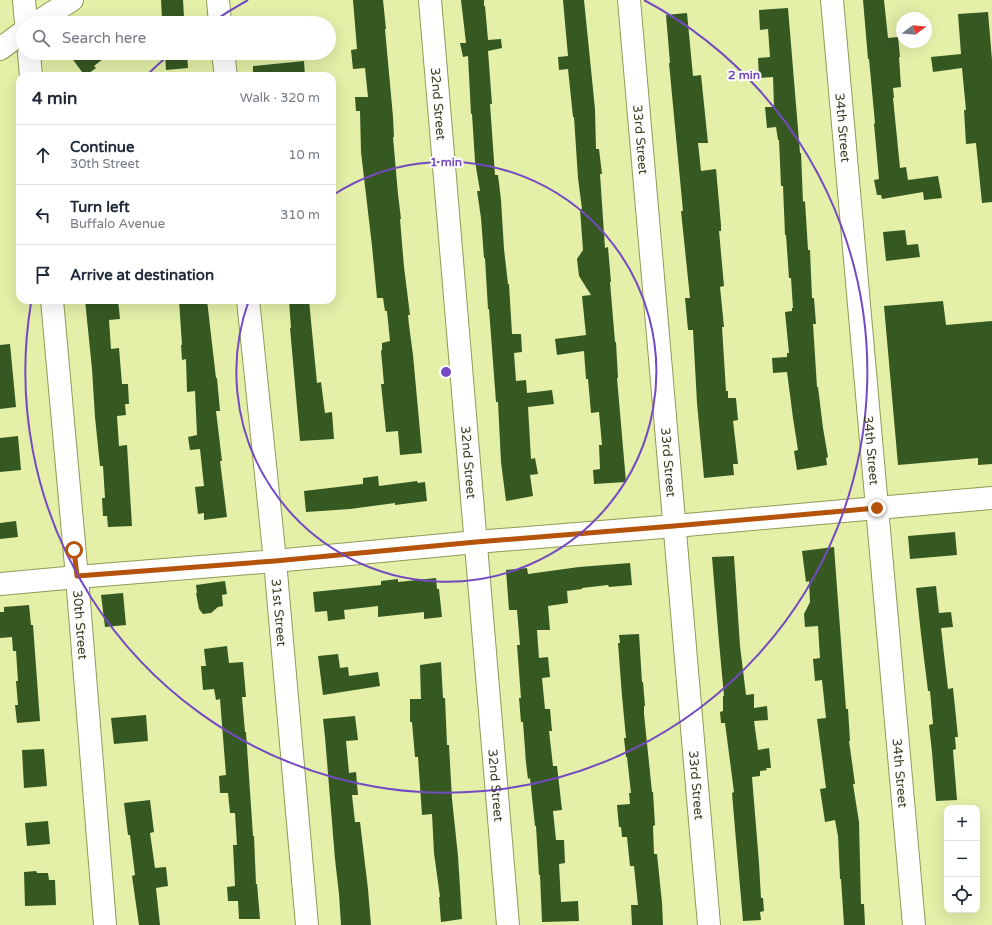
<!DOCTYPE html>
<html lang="en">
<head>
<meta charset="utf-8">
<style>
	body { margin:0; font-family:"Varela Round",sans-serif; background:#f2f2f3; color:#1f2937 }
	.controls { position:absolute; right:12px; bottom:12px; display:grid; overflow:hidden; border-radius:8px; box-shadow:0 4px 16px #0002 }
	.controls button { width:36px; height:36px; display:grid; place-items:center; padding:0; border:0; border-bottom:1px solid #e0e1e3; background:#fff; color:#1f2937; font:20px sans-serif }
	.compass { position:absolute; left:896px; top:12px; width:36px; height:36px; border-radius:50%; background:#fff; box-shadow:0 4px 16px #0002; rotate:74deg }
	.stop { position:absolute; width:12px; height:12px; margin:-9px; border:3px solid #b45309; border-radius:50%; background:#fff }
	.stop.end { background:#b45309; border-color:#fff; box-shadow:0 1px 4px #0008 }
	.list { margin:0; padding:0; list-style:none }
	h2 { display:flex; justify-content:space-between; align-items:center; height:52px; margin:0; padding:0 16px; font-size:17px }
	h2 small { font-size:13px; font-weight:400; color:#747a83 }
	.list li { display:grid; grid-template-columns:26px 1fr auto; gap:12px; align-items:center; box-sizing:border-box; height:60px; padding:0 16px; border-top:1px solid #e0e1e3 }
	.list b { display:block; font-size:15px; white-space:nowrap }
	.list p { margin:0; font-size:13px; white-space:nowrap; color:#747a83 }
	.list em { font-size:13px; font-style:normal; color:#747a83 }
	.icon { flex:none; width:22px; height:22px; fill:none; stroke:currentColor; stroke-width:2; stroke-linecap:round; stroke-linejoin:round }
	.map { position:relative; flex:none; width:992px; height:925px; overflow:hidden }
	.search { position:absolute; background:#fff; box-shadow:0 4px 16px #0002; left:16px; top:16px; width:320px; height:44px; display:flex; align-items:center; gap:10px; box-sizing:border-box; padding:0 14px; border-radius:22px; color:#747a83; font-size:15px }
	.panel { position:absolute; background:#fff; box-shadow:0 4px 16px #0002; left:16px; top:72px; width:320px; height:232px; border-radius:12px }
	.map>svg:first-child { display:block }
	.building { fill:#365922 }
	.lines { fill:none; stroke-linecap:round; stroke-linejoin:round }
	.minor-casing { stroke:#909a57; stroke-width:24 }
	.minor { stroke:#fff; stroke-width:22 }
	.route { stroke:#b45309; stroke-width:5 }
	.ring { fill:none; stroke:#744ac2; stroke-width:2 }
	.labels { text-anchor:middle; stroke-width:4; stroke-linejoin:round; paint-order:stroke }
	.street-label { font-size:13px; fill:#3a3e22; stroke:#fff }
	.centre { fill:#744ac2; stroke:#fff; stroke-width:2 }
	.ring-label { font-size:12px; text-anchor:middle; font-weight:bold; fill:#744ac2; stroke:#fff; stroke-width:4; stroke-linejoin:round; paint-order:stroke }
</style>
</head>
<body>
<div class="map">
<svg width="992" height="925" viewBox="0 0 992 925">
	<rect width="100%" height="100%" fill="#e4efa8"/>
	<g class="building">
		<path d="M161 0H183L184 17 162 18Z"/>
		<path d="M353 0H383L386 29H385L393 117 394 137H393L398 194 401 219H400L404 267 410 315H408L409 325 413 355 422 453 400 455 398 431 386 432 381 384H384L381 351 382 350V343L390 341 387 311H385L383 298H377L372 246 361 152 360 111H356L355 97H368L365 68 353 69 351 50 357 49Z"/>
		<path d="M461 0H484V6H485L488 40 501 39 502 48 488 51 492 104H490L495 175H498L501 200 504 249 508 284H509L512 334H521L522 352 514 353 516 381 526 380 527 393 552 390 554 404 528 407 531 459 535 458 538 474 530 475 533 496 506 501 501 462 498 402H496L489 309H488L485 258H484L481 218 477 191H480L475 161 472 114H471L468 56 463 57 460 43H466Z"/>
		<path d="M563 0H584L595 109 596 149H599L602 174H600L605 248 608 247 611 282H610L615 342H616L618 378H617L626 482 594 484 593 470 600 469 599 445H602L599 412 591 413 588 379H586L584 351 557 355 555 339 586 335 582 296 591 295 579 276 577 259 583 250 580 209H582L578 178 574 117H573L568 69 559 70 558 57 568 56Z"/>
		<path d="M863 0H884L888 38 898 37 900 57H899L901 87 893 88 894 98H893L900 168 906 167 908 180 938 176 942 198 924 200 923 192 882 199 881 195H877L874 180 879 179 874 124 875 123 869 59H868Z"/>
		<path d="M788 8 800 153H801L803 202 805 201 808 250H810L812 298H814L816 324H813L817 387H818L823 428 828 457 826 458 827 465 797 470 794 451 798 450 793 418 787 372 773 373 772 358 787 357V353H789L785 312 792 311V308H793L791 278H789L786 235H785L783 186H781L779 140H778L776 127 767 128 765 107H774L773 77 759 78 758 58 770 57 768 29 760 30 759 10Z"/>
		<path d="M988 12 992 60V202L982 203 976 143 966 144 964 110H966L962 68 933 72 931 57 961 54 958 14Z"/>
		<path d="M687 13 693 76 701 75 705 114 708 143H698L701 171 716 169 721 225V231H719L724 286 720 287 724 327H722L726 391H728V398H736L738 420 733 421 738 464H733L734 475 704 478 697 403 693 330H688L685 298H690L681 211H683L669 63H670L666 15Z"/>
		<path d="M68 53H111L94 66 96 68 85 76Z"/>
		<path d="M165 53H187L188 68 166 70Z"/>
		<path d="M304 61 305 76H253V66Z"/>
		<path d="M905 230 907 245 918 244 920 257 886 261 883 232Z"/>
		<path d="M85 300H118L120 319 109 320 111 349 119 348 122 384H128L129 404H125L126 415 117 416 119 446 127 445 132 526 108 527 107 516H103L102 498H105L103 466H100L95 417 92 369Z"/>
		<path d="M179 300H207L216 378H217L220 411H216L222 461H220L227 517 204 520V513L198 514 195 487 204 486 200 449 190 450 188 437 197 435 195 391 187 392 186 359 182 360 181 345H182Z"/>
		<path d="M289 300H309L317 383 321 382 325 413 332 412 334 439 300 441 290 328H291Z"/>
		<path d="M943 301 946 325 992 321V464L978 465V458L898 465 884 306Z"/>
		<path d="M10 344 16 407 0 409V345Z"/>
		<path d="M18 436 21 470 0 472V438Z"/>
		<path d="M378 476 379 486 417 481 418 483 425 482 427 501 395 505V503L350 509 306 512 304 491 363 484V478Z"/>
		<path d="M16 521 18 537 0 539V523Z"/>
		<path d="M955 532 957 555 910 559 908 536Z"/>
		<path d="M834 547 846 709H848L850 741H849L855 784H853L859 822 861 904H864L865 925H844L841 879H840L838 836 835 820 825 822 820 789 826 788 817 719 826 718 822 680 815 681 813 659 820 658 818 626 805 627 804 614 810 602 809 581 806 582 802 551Z"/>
		<path d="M734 556 740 646 746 695 754 694V708L767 706 768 720 754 721 758 750 769 748 771 768H766L767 770 760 771V776L752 777 759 863 761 898H763L764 911 760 912 761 920 743 921 736 841 732 793 734 792 725 723H721L720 712 723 711V696H724L719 642 712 557Z"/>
		<path d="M630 563 632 585 609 587 608 585 582 588V589L567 591 568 603 548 606 550 630H537L539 658 548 657 550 677 542 678 545 709H550L552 731H549L553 766H557L562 810 553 811 556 840H564L565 863 559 864 561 902 578 901 579 921 542 922 540 875H539L536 826H535L530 778 528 779 526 763 523 722H521L519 698H521L517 645H520L517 610H509L506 570 527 568 528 574 579 567Z"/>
		<path d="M436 578 437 589H439L442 617 424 619V612L378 617V606L344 610 345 619 328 621 327 611 315 612 313 592 381 585V581L398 579V582Z"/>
		<path d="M225 581 227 594 222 595 223 606 218 607 211 613 203 614 199 609 196 593H197L196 585Z"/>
		<path d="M936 586 939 613 951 612 953 627 941 628 948 689 953 688 958 737H955L956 749 953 750 957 800 936 801 932 752 929 725 933 724 930 691H928L921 634 916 588Z"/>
		<path d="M123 593 126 625 105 627 101 595Z"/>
		<path d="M29 605 31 625H33L40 721 17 723 15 705H18L16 681H18L16 651H13L12 637 0 638V612H4V607Z"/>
		<path d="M639 634 642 682H643L645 706H644V714L652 792H653L655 825 653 826 654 854H657L662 903 663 925H632L631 905H638L634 866H630L627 837H622L621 827H619L617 805 630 804 629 793H631L627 757H626L624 738H626L622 696 618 643H620L619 635Z"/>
		<path d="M227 646 229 663 243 662 246 697H242L245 732H246L253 836H254L256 884H257L260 919H239L238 901H228L227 887 235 886 233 845H237L235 813H230L228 793H220L219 776 226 775 220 699 216 700 214 689 203 690 201 666H206L204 649Z"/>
		<path d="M338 654 340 668 348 667 349 676 378 672 380 686 323 695 318 656Z"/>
		<path d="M441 662 443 698H445L447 745H449L452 799 458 856 462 919 441 922 439 897H440L434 853 432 814 422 815 418 757H415L412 722H410V699H421L420 665Z"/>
		<path d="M146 715 148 741 114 744 111 718Z"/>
		<path d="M355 716 358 740 346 741 349 773 356 772 358 795H352L355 822H360L368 889 371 925H341L339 894 335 859 325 737 323 719Z"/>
		<path d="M44 749 47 786 24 788 22 750Z"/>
		<path d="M150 800 154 832 150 833 155 868 166 867 168 886 156 888 160 925H139L132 876 135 875 130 835H128L124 803Z"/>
		<path d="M48 821 50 844 27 846 25 823Z"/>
		<path d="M36 871 37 873H48L49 880H55L56 905 25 906 24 872Z"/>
	</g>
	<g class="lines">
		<defs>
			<g id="minor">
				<path d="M24 0 26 23"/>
				<path d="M218 0 220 23"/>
				<path id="s1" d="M430 0 508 925"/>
				<path id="s2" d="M629 0 709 925"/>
				<path id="s3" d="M832 0 914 925"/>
				<path d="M36 23 72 0"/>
				<path d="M0 49 23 32"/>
				<path d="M29 53 31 76"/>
				<path d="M223 53 226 76"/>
				<path id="s4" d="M52 300 77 577 105 925"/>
				<path id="s5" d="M248 300 275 561 307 925"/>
				<path d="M0 584 77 577 275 561 476 542 675 526 877 508 992 498"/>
			</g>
		</defs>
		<use href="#minor" class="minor-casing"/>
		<use href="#minor" class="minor"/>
	</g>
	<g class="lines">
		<path class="route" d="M74 550 77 576 275 561 476 542 674 526 877 508"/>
	</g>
	<g class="ring">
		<path d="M333 195A210 210 0 1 1 249 300"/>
		<path d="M148 74A421 421 0 0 1 170 54M211 23A421 421 0 0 1 248 0M644 0A421 421 0 1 1 31 303"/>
	</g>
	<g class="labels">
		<g class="street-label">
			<text dy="5" stroke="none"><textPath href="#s1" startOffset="104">32nd Street</textPath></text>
			<text dy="5" stroke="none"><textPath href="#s3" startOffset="128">34th Street</textPath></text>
			<text dy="5" stroke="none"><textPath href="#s2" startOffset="140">33rd Street</textPath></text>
			<text dy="5" stroke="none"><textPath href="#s3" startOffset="452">34th Street</textPath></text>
			<text dy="5" stroke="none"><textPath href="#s2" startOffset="464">33rd Street</textPath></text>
			<text dy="5" stroke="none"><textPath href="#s1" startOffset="464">32nd Street</textPath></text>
			<text dy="5" stroke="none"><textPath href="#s5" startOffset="314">31st Street</textPath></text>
			<text dy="5" stroke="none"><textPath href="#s4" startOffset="326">30th Street</textPath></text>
			<text dy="5" stroke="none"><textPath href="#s3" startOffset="776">34th Street</textPath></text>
			<text dy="5" stroke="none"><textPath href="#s1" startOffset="788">32nd Street</textPath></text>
			<text dy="5" stroke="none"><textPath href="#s2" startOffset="788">33rd Street</textPath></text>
		</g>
	</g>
	<circle cx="446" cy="372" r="6" class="centre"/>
	<g class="ring-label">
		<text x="744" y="79">2 min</text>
		<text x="446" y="166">1 min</text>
	</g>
</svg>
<div class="controls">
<button>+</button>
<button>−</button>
<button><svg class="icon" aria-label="locate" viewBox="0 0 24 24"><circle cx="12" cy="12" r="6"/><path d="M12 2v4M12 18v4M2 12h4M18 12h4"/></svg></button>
</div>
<svg class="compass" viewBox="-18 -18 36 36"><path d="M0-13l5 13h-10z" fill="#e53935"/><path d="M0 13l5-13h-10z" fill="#747a83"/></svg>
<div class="stop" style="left:74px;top:550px"></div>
<div class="stop end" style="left:877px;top:508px"></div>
<div class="search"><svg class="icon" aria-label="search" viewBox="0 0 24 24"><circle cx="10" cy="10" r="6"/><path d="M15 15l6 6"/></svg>Search here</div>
<section class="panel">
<h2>4 min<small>Walk · 320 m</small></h2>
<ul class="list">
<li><svg class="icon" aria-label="ahead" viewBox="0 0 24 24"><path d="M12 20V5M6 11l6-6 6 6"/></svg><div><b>Continue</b><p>30th Street</p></div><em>10 m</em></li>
<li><svg class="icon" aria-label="left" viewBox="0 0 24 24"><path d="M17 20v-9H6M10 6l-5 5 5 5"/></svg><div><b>Turn left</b><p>Buffalo Avenue</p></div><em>310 m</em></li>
<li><svg class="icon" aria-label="arrive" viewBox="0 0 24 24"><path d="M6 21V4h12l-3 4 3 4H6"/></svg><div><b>Arrive at destination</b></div></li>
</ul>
</section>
</div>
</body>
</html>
